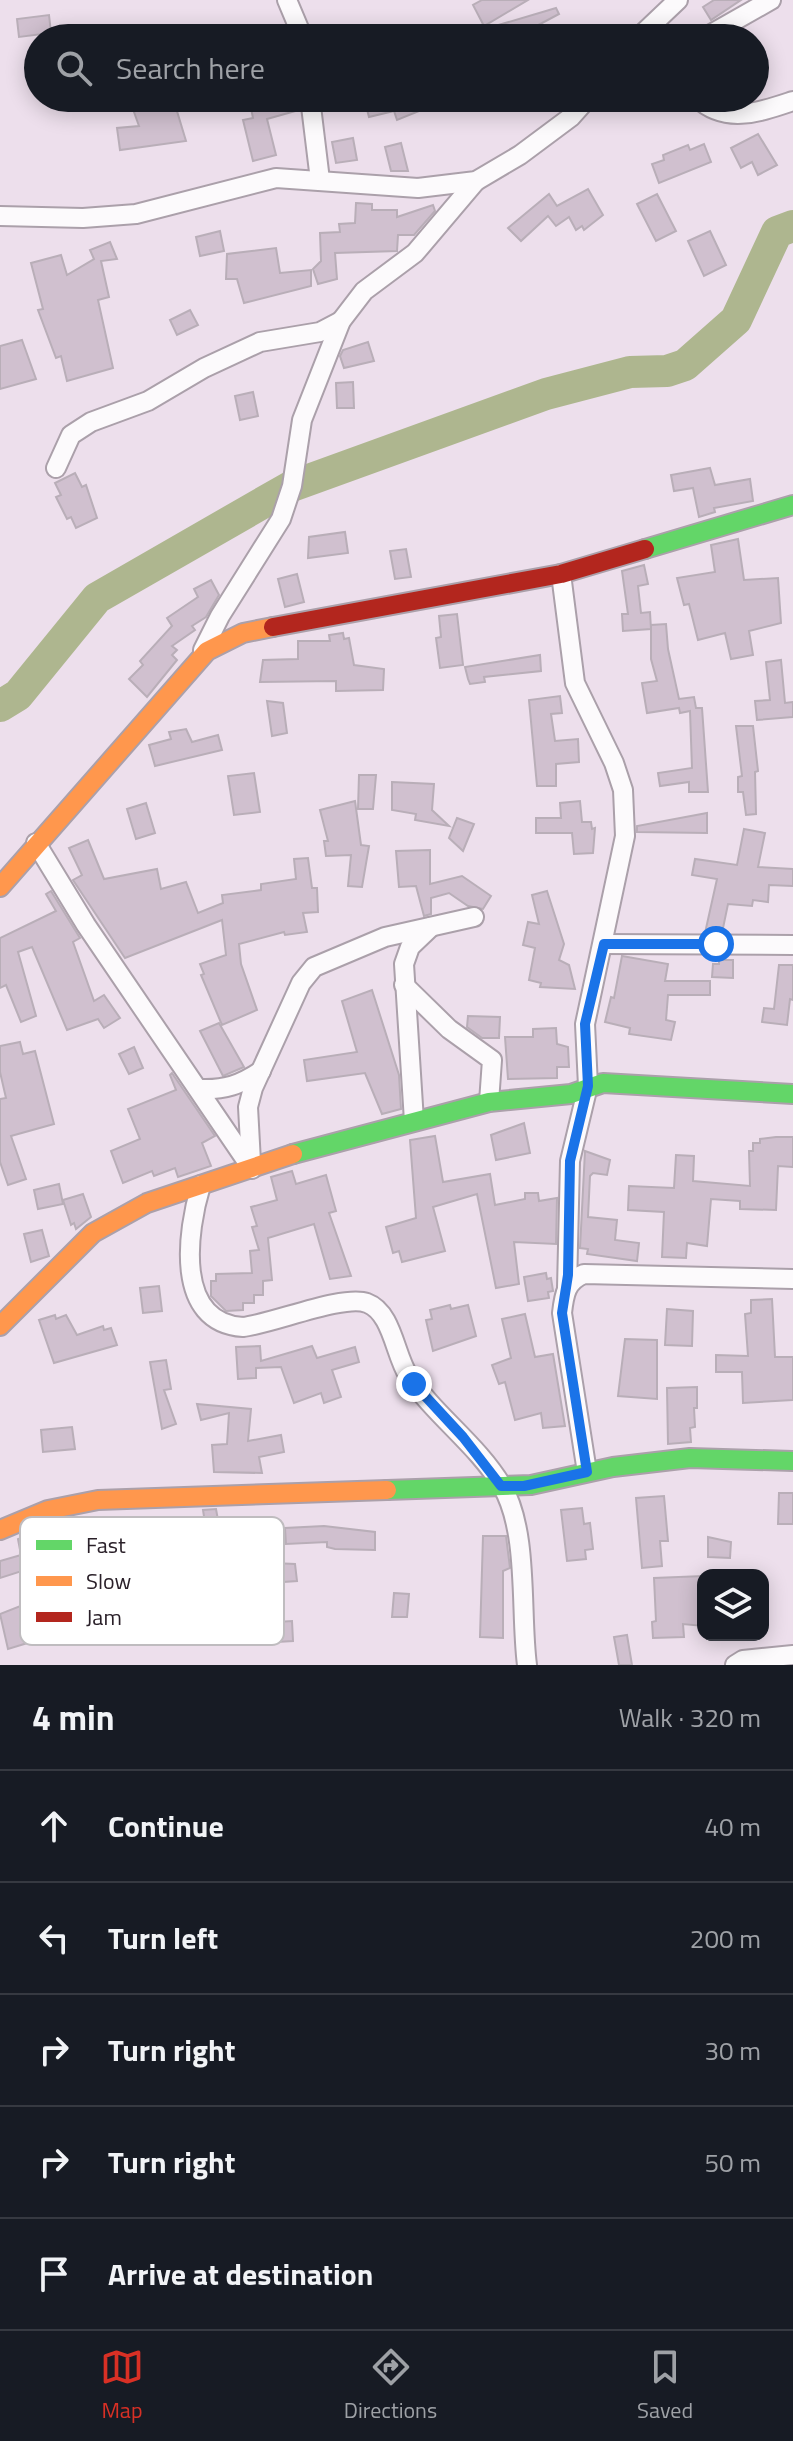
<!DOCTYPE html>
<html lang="en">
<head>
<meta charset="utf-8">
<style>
	body { margin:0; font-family:"Titillium Web",sans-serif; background:#242831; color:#f1f3f6 }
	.controls { position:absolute; right:24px; bottom:24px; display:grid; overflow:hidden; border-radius:16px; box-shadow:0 4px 20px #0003 }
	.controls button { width:72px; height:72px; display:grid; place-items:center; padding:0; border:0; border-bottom:2px solid #363941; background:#171b24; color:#f1f3f6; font:40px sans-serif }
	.stop { position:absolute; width:24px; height:24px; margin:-18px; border:6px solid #1a73e8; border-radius:50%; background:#fff }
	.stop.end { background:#1a73e8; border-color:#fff; box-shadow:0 2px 8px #0008 }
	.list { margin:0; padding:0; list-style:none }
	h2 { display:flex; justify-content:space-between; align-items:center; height:104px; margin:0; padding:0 32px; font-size:34px }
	h2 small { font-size:26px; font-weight:400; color:#9ea1a6 }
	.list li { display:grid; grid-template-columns:52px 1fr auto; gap:24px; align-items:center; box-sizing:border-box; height:112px; padding:0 32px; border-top:2px solid #363941 }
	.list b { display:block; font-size:30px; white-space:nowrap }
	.list em { font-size:26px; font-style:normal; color:#9ea1a6 }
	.icon { flex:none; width:44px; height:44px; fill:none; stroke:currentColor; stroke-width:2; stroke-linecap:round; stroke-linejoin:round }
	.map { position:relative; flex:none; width:793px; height:1665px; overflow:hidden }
	.search { position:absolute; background:#171b24; box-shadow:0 4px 20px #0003; left:24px; right:24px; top:24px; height:88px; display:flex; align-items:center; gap:20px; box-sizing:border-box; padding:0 28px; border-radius:44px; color:#9ea1a6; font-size:30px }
	.sheet { height:664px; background:#171b24 }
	nav { display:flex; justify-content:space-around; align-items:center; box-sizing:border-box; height:112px; border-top:2px solid #363941; background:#171b24; font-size:22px; color:#9ea1a6 }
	nav a { display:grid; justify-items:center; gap:4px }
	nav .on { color:#d93025 }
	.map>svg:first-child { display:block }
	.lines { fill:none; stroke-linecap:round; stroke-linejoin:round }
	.river { stroke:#aeb68f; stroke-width:32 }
	.building { fill:#d0c0cf; stroke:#b9aeb8; stroke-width:2 }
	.street-casing { stroke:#aba0aa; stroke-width:22 }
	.fast-casing { stroke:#aba0aa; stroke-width:22 }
	.slow-casing { stroke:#aba0aa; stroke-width:22 }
	.jam-casing { stroke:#aba0aa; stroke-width:22 }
	.street { stroke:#fcfafc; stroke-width:18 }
	.fast { stroke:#63d668; stroke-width:18 }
	.slow { stroke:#ff974d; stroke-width:18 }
	.jam { stroke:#b3261e; stroke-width:18 }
	.route { stroke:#1a73e8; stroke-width:10 }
	.key { fill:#fff; stroke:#bfbcbf; stroke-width:2 }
	.key-label { font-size:22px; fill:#2a2029 }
</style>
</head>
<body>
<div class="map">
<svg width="793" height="1665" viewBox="0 0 793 1665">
	<rect width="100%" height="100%" fill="#eddfec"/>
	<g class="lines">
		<path class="river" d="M0 706 18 695 97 598 292 486 546 394 630 372 667 371 685 365 736 320 777 232 793 226"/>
	</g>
	<g class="building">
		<path d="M482 0H528L484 26 473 5Z"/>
		<path d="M714 0H741L711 20 703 7Z"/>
		<path d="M556 8 559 14 514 38H469L468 34Z"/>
		<path d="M49 15 51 33 19 37 17 19Z"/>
		<path d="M129 98H173L186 141 120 150 117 128 139 126Z"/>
		<path d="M249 98H298L299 110 267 119 276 155 253 161 243 120 253 118Z"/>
		<path d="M364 98H451L397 120 394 111 369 117Z"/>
		<path d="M758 134 777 165 758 175 752 162 741 168 731 148Z"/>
		<path d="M353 138 357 160 336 163 332 142Z"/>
		<path d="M401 143 408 171H391L385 147Z"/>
		<path d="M704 144 711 162 659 183 652 164 664 160 663 155 688 145 690 150Z"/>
		<path d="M588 189 603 215 584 230 582 226 576 230 569 217 556 226 548 216 521 241 508 228 549 194 557 206Z"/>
		<path d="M657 194 676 231 656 241 637 204Z"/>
		<path d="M356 203 372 204V210H397V217L433 205 435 211 414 235H398L397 251 335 253 337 279 318 284 313 269 321 261 320 233 340 232 339 224 355 223Z"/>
		<path d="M220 231 224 251 200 256 196 237Z"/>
		<path d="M710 231 726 265 704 276 688 241Z"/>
		<path d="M110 242 117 259 101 261 109 297 98 300 113 368 67 381 61 356 56 358 38 310 43 309 31 263 61 255 67 275 94 259 90 250Z"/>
		<path d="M276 248 280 273 311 270V286L244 303 237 279H226L227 254Z"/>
		<path d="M190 310 198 325 177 335 170 320Z"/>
		<path d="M22 340 36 379 0 389V346Z"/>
		<path d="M368 342 374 361 344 368 340 356 343 350Z"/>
		<path d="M353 382 354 408H337L336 383Z"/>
		<path d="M253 392 258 416 240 420 235 396Z"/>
		<path d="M710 468 715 485 750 479 753 501 714 508 715 512 699 517 693 488 674 491 671 475Z"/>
		<path d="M75 473 82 487 86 485 97 518 76 528 71 517 67 519 56 497 61 495 55 483Z"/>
		<path d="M345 532 348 553 308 558 309 537Z"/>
		<path d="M738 539 744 580 778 578 781 623 749 631 753 655 731 659 725 633 698 640 689 604 684 605 677 578 715 572 711 545Z"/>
		<path d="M406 549 411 577 395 579 390 551Z"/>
		<path d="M644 565 648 584 638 586 641 613 650 612 651 629 623 631 622 614H628L622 571Z"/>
		<path d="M297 574 304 602 285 607 278 579Z"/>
		<path d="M211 580 219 595 206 617 192 626 195 630 172 646 177 650 172 655 177 660 147 697 129 679 143 665 140 661 172 626 167 618 198 597 194 589Z"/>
		<path d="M457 614 463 665 440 668 436 638 441 637 439 616Z"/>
		<path d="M666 624 668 649 679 699 694 697 696 708H702L708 792H689V782L660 786 658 773 692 768 690 711 680 713 679 708 647 713 642 683 657 681 651 659V625Z"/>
		<path d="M343 633 344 639 349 638 354 665 384 669 383 690 336 691V681L260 682 263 660 298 659V641H330L329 635Z"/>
		<path d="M540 655 541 671 484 677 485 682 470 684 468 679 465 667Z"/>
		<path d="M781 660 785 703 793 702V717L757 720 755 701 770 700 766 662Z"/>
		<path d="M560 696 562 713 551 714 555 741 578 739 579 762 556 764V786H537L529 700Z"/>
		<path d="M267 701 283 703 287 733 272 736Z"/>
		<path d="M736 726H753L758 771 755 772 756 814 746 815 743 792H738V777L742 776Z"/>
		<path d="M186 729 192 742 218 735 222 750 155 766 149 745 171 739 169 732Z"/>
		<path d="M254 773 260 812 234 815 228 776Z"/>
		<path d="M359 775H376L373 809H358Z"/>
		<path d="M392 782 434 784 432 810 449 826 415 820 416 814 392 810Z"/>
		<path d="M355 801 361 845 369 846 362 887 348 886 351 855 326 856 324 841H328L320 810Z"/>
		<path d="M580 801 582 822H591L592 829 595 828 593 853 574 854 572 833H536V818H561L560 803Z"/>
		<path d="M146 803 155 833 136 839 127 809Z"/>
		<path d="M707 813V833L637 832V826Z"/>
		<path d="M457 818 474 824 463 851 449 838Z"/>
		<path d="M744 829 765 833 758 867 793 869V886L769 885 768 902 753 900 752 906 728 904 722 933H705L717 879 692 875 695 859 737 865Z"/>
		<path d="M88 840 104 879 157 869 161 889 186 882 198 913 223 903 222 895 261 890V884L296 879 294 859 308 858 312 888H317L318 912 303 913 307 932 285 935 284 932 239 944 241 964 257 1010 222 1025 201 975 204 974 200 964 226 955 222 920 125 958 73 880 82 875 69 848Z"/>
		<path d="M430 850V884L462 876 491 896 483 909 468 906 449 893 431 898V914L424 916 416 886 399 887 396 851Z"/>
		<path d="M51 891 80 938 73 942 94 1001 104 995 120 1018 104 1028 98 1019 67 1030 32 947 18 952 36 1016 21 1022 6 985 0 988V938L56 911 46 894Z"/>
		<path d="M547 891 564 944 559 960 569 965 575 989 540 987 541 983 529 980 535 948 523 945 528 922 539 924 532 895Z"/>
		<path d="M622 956 668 964 665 981H710V995H668L666 1020 675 1022 671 1040 629 1034 630 1028 605 1022 611 997 614 998Z"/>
		<path d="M719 960H733V978L712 977 713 964H719Z"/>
		<path d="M779 965H793V1000L790 999 787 1025 762 1022 764 1008 774 1009Z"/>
		<path d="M372 990 399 1075 401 1109 382 1114 365 1073 307 1081 304 1060 357 1052 342 1001Z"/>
		<path d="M468 1016 500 1017 499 1038H482L467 1027Z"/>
		<path d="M219 1023 244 1067 223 1076 200 1031Z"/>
		<path d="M556 1028 557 1044 568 1047 569 1067H557V1078L508 1079 505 1037H533V1029Z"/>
		<path d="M20 1042 23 1054 35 1051 54 1124 11 1136 26 1179 8 1185 0 1162V1099L6 1098 0 1072V1046Z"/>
		<path d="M134 1047 143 1068 129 1074 119 1054Z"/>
		<path d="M172 1073 215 1136 202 1143 211 1166 178 1177 175 1168 154 1176 152 1171 123 1183 111 1151 140 1139 128 1109 176 1090 170 1075Z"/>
		<path d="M524 1123 530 1153 496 1160 491 1135Z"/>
		<path d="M435 1136 443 1182 490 1174 495 1205 525 1199V1193H538L539 1201 557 1198 556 1244 514 1242 519 1284 496 1288 477 1194 433 1207 445 1251 402 1262 399 1251 393 1253 386 1227 416 1218 410 1140Z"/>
		<path d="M776 1137H793V1167L778 1166 776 1210 740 1209V1201L711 1199 707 1246 687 1243 686 1258 662 1257 664 1212 628 1210 629 1186 674 1188 676 1155 694 1156 693 1181 750 1186 749 1151H753V1143H760V1139Z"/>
		<path d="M585 1151 610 1160 607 1175 593 1173 590 1176 588 1217 617 1220 615 1240 639 1243 637 1261 587 1254 588 1249 580 1248Z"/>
		<path d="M292 1171 296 1184 326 1175 336 1211 329 1213 351 1276 330 1279 314 1224 268 1238 272 1280 263 1281V1295H254V1303H243V1310L226 1311 211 1296V1281H216V1274L252 1273 250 1251 259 1250 252 1227 257 1226 251 1207 277 1200 271 1177Z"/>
		<path d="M59 1184 63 1204 38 1209 34 1190Z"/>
		<path d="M83 1194 91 1217 76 1229 74 1223 71 1225 63 1200Z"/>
		<path d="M42 1230 49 1256 31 1262 24 1234Z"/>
		<path d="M546 1273 547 1279 551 1278 553 1291 548 1292 549 1298 528 1301 524 1277Z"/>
		<path d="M159 1286 162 1311 143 1313 140 1288Z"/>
		<path d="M772 1299 775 1357H793V1400L743 1403 742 1372H716V1355L748 1356 745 1314 751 1313V1300Z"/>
		<path d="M450 1305 451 1309 468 1305 476 1336 433 1351 426 1320 432 1319 430 1310Z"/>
		<path d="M667 1309 693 1311 692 1346 665 1345Z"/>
		<path d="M525 1314 535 1357 553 1354 565 1426 543 1428 541 1413 515 1420 505 1382 499 1384 492 1365 511 1358 502 1319Z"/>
		<path d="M55 1315 56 1319 66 1315 77 1335 103 1326 104 1330 111 1328 117 1345 54 1363 39 1320Z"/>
		<path d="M625 1339 657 1340V1399L618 1396Z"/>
		<path d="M260 1346 261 1361 312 1346 317 1358 355 1347 359 1362 332 1370 341 1397 324 1403 321 1393 294 1403 281 1367 256 1368V1378L238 1379 236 1347Z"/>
		<path d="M166 1360 171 1389 164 1390 176 1424 162 1429 150 1362Z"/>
		<path d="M697 1387V1408H694L695 1427 690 1428 691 1442 668 1444 667 1388Z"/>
		<path d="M197 1404 251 1409 248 1441 281 1435 284 1452 259 1457 262 1473 214 1472 212 1445 227 1444 229 1413 201 1420Z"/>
		<path d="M72 1427 75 1449 43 1452 41 1430Z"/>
		<path d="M779 1493H793V1524H778Z"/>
		<path d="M664 1496 668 1541H660L662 1566 642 1568 636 1498Z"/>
		<path d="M582 1508 584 1524 590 1523 593 1549 585 1550 586 1559 567 1561 561 1510Z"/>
		<path d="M216 1509 219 1526 230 1522 236 1543 223 1550 187 1552 183 1527 205 1523 203 1510Z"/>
		<path d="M324 1526 375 1532V1550L335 1549 327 1547V1542L286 1544 285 1528Z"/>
		<path d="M28 1535H55L54 1546 130 1537 133 1572H120L119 1567 103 1568V1557L69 1561 70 1571 32 1575 31 1568 0 1578V1561L21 1555 18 1539Z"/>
		<path d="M483 1536H506L510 1568 503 1571V1638L480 1637Z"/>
		<path d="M708 1537 731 1542 730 1558 708 1557Z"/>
		<path d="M246 1562 295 1564 297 1581 253 1584 252 1580 246 1579Z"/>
		<path d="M703 1576V1626L683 1624 684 1637 653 1638 652 1622 656 1621 654 1578Z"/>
		<path d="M394 1593 409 1594 407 1617H392Z"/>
		<path d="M33 1601 36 1609 50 1604 57 1625 34 1641 8 1649 0 1614Z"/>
		<path d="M292 1621 293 1641 238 1644 237 1632 278 1628 277 1622Z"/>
		<path d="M627 1635 632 1665H619L614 1637Z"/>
	</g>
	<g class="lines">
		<defs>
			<g id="street">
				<path d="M287 0 303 38"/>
				<path d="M638 38 678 0"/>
				<path d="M704 38 771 0"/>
				<path d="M310 98 320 180"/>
				<path d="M697 98C726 125 760 112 793 101"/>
				<path d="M0 216 83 218 136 214 276 178 418 188 476 181 520 155 571 117 588 98"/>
				<path d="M56 468 71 435 91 422 148 401 204 368 260 342 320 332 341 321"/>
				<path d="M561 574 575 683 614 763 623 790 625 836 585 1024 588 1086 570 1161 567 1288"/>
				<path d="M203 650 220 616 281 519 292 486 302 420 341 321 364 291 415 253 476 181"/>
				<path d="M36 843 86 925 252 1169"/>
				<path d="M604 944 793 945"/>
				<path d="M404 985 449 1029 492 1060 489 1102"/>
				<path d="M200 1089C225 1090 240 1085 261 1071"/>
				<path d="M414 1121 404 964 410 947 431 927"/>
				<path d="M251 1162 248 1107 253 1088 301 983 314 967 385 937 474 917"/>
				<path d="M201 1185C187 1231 174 1323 243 1327 272 1324 344 1294 367 1303 392 1312 395 1355 408 1375 434 1415 477 1444 502 1486 529 1532 520 1612 527 1665"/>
				<path d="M587 1472 562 1313C564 1295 566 1281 584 1274L793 1279"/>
				<path d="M735 1665 743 1660 793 1655"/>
			</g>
			<g id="fast">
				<path d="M645 549 793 505"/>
				<path d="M293 1154 489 1102 571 1094 603 1083 793 1094"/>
				<path d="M387 1490 531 1485 613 1467 690 1458 793 1461"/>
			</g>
			<g id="slow">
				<path d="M0 887 207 651 243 633 273 627"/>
				<path d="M0 1326 93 1233 147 1203 293 1154"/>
				<path d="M0 1530 48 1510 98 1500 387 1490"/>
			</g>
			<path id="jam" d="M273 627 561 574 645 549"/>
		</defs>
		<use href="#street" class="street-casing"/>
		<use href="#fast" class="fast-casing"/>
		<use href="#slow" class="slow-casing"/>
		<use href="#jam" class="jam-casing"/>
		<use href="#street" class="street"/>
		<use href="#fast" class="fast"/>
		<use href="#slow" class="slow"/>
		<use href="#jam" class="jam"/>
	</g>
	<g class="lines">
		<path class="route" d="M414 1384 463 1437 501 1486H524L587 1472 562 1313 568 1275 570 1161 588 1086 585 1024 604 944H716"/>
	</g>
	<rect x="20" y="1517" width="264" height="128" rx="12" class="key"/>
	<rect x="36" y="1540" width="36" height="10" fill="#63d668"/>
	<rect x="36" y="1576" width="36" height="10" fill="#ff974d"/>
	<rect x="36" y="1612" width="36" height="10" fill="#b3261e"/>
	<g class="key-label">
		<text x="86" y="1553">Fast</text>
		<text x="86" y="1589">Slow</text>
		<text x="86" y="1625">Jam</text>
	</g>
</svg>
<div class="controls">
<button><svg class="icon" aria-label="layers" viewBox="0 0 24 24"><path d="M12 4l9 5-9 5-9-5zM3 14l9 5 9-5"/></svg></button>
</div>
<div class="stop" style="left:716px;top:944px"></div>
<div class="stop end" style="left:414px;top:1384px"></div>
<div class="search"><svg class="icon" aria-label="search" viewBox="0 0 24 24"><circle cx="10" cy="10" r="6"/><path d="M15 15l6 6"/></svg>Search here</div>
</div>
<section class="sheet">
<h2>4 min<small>Walk · 320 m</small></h2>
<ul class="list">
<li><svg class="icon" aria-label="ahead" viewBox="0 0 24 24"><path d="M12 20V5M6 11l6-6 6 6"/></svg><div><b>Continue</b></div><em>40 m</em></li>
<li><svg class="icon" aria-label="left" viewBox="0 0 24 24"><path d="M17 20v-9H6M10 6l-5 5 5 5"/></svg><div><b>Turn left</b></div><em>200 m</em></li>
<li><svg class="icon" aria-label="right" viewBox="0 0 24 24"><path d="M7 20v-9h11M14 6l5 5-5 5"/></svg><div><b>Turn right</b></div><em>30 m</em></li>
<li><svg class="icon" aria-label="right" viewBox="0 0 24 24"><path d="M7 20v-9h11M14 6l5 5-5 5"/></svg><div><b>Turn right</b></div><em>50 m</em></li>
<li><svg class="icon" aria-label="arrive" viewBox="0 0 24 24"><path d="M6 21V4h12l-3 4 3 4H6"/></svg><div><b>Arrive at destination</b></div></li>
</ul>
</section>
<nav>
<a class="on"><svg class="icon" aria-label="map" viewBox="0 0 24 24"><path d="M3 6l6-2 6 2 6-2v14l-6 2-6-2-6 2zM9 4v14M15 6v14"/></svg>Map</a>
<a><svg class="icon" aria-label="directions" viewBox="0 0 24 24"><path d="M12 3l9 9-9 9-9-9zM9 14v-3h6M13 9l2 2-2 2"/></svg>Directions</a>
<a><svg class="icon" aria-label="saved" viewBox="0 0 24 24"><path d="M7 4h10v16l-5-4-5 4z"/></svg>Saved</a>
</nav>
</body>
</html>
